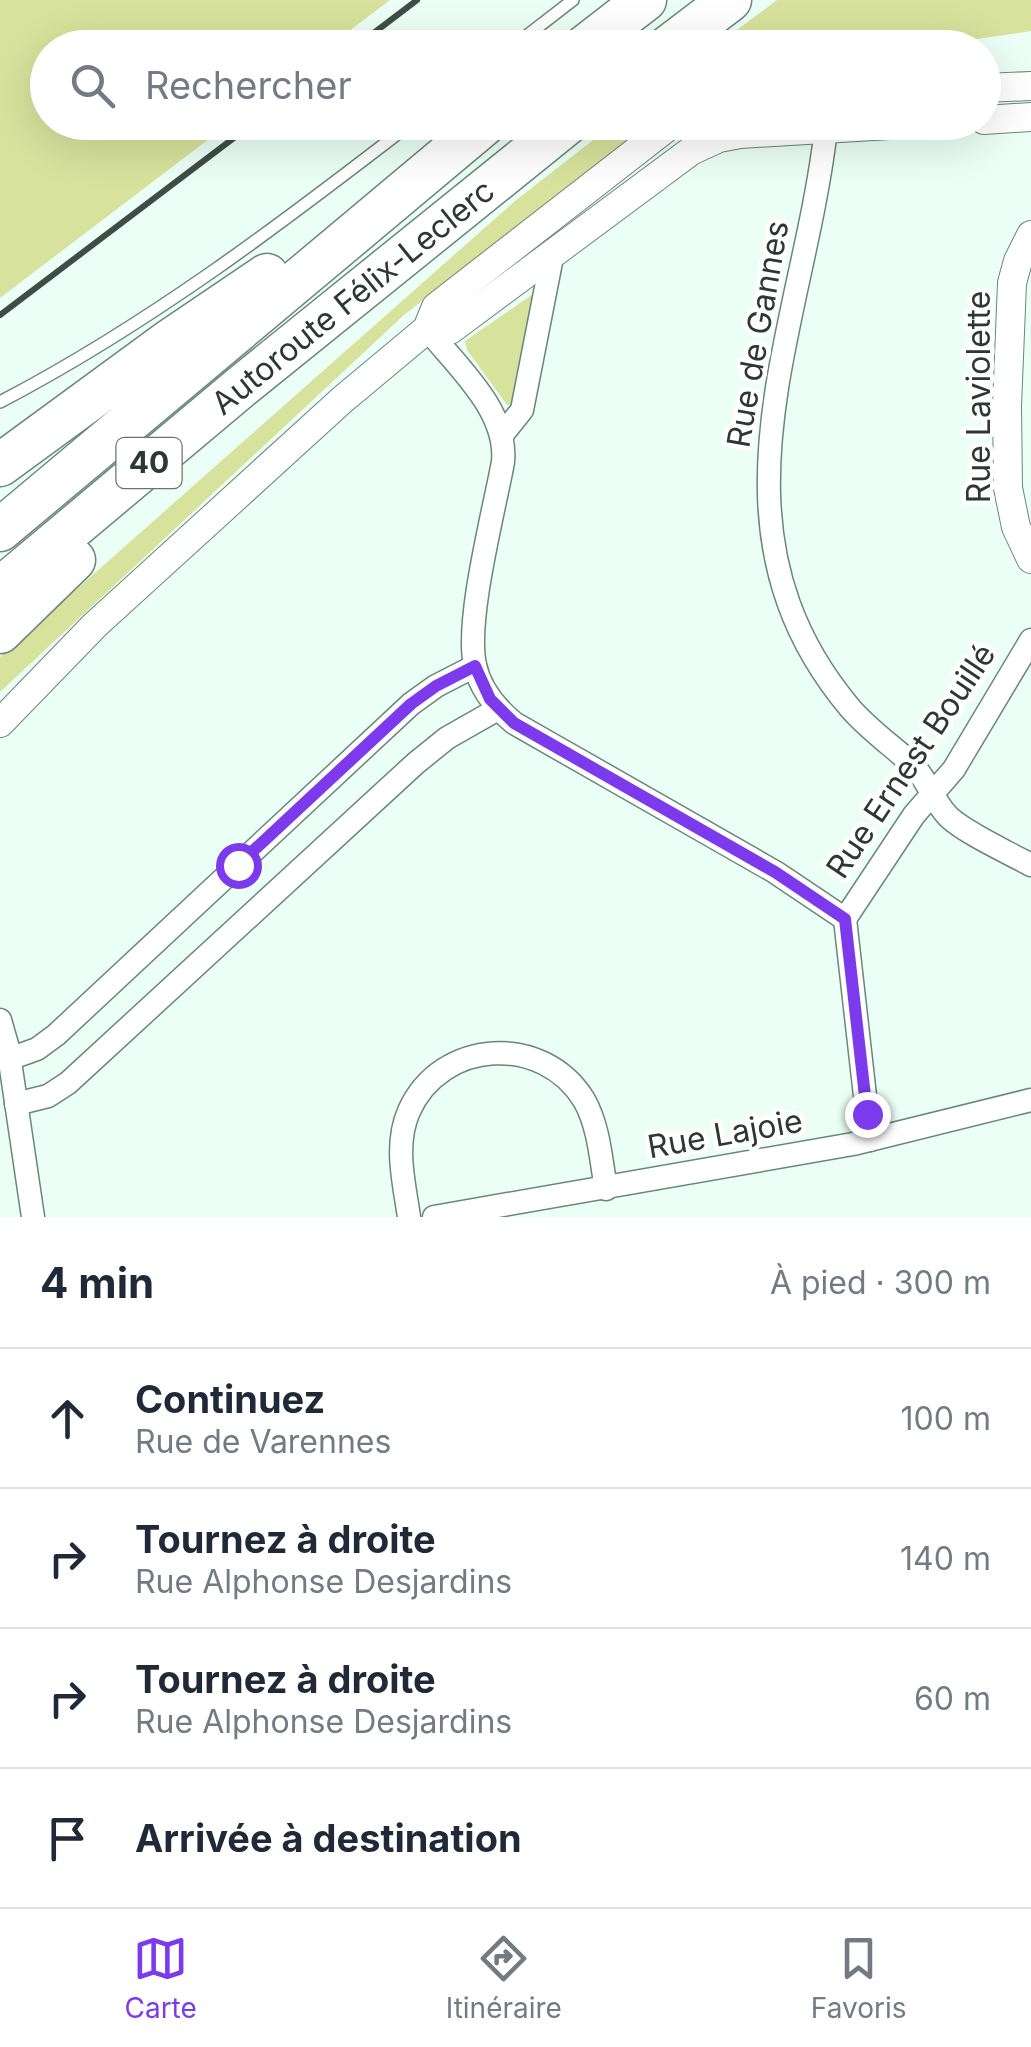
<!DOCTYPE html>
<html lang="fr">
<head>
<meta charset="utf-8">
<style>
	body { margin:0; font-family:Inter,sans-serif; background:#f2f2f3; color:#1f2937 }
	.stop { position:absolute; width:30px; height:30px; margin:-22px; border:8px solid #7c3aed; border-radius:50%; background:#fff }
	.stop.end { background:#7c3aed; border-color:#fff; box-shadow:0 2px 10px #0008 }
	.list { margin:0; padding:0; list-style:none }
	h2 { display:flex; justify-content:space-between; align-items:center; height:130px; margin:0; padding:0 40px; font-size:42px }
	h2 small { font-size:32px; font-weight:400; color:#747a83 }
	.list li { display:grid; grid-template-columns:65px 1fr auto; gap:30px; align-items:center; box-sizing:border-box; height:140px; padding:0 40px; border-top:2px solid #e0e1e3 }
	.list b { display:block; font-size:38px; white-space:nowrap }
	.list p { margin:0; font-size:32px; white-space:nowrap; color:#747a83 }
	.list em { font-size:32px; font-style:normal; color:#747a83 }
	.icon { flex:none; width:55px; height:55px; fill:none; stroke:currentColor; stroke-width:2; stroke-linecap:round; stroke-linejoin:round }
	.map { position:relative; flex:none; width:1031px; height:1217px; overflow:hidden }
	.search { position:absolute; background:#fff; box-shadow:0 10px 40px #0002; left:30px; right:30px; top:30px; height:110px; display:flex; align-items:center; gap:25px; box-sizing:border-box; padding:0 35px; border-radius:55px; color:#747a83; font-size:38px }
	.sheet { height:690px; background:#fff }
	nav { display:flex; justify-content:space-around; align-items:center; box-sizing:border-box; height:140px; border-top:2px solid #e0e1e3; background:#fff; font-size:28px; color:#747a83 }
	nav a { display:grid; justify-items:center; gap:5px }
	nav .on { color:#7c3aed }
	.map>svg:first-child { display:block }
	.green { fill:#d7e29c }
	.lines { fill:none; stroke-linecap:round; stroke-linejoin:round }
	.service-casing { stroke:#69877a; stroke-width:14 }
	.minor-casing { stroke:#69877a; stroke-width:25 }
	.tertiary-casing { stroke:#69877a; stroke-width:30 }
	.motorway-casing { stroke:#69877a; stroke-width:45 }
	.service { stroke:#fff; stroke-width:11 }
	.minor { stroke:#fff; stroke-width:22 }
	.tertiary { stroke:#fff; stroke-width:28 }
	.motorway { stroke:#fff; stroke-width:42 }
	.rail { stroke:#3f4d47; stroke-width:6 }
	.route { stroke:#7c3aed; stroke-width:12 }
	.labels { text-anchor:middle; stroke-width:9; stroke-linejoin:round; paint-order:stroke }
	.shield { fill:#fff; stroke:#6b7470; stroke-width:2.5 }
	.shield-label { font-size:30px; font-weight:bold; fill:#2c3933 }
	.street-label { font-size:32px; fill:#2c3933; stroke:#fff }
</style>
</head>
<body>
<div class="map">
<svg width="1031" height="1217" viewBox="0 0 1031 1217">
	<rect width="100%" height="100%" fill="#ebfff7"/>
	<g class="green">
		<path d="M0 0H390L328 47 48 48V122L230 123 0 298Z"/>
		<path d="M777 0H1031V31L922 47H714Z"/>
		<path d="M615 123H650L404 315 0 692V657L515 201Z"/>
		<path d="M533 294 513 404 507 405 467 350 465 341Z"/>
	</g>
	<g class="lines">
		<defs>
			<g id="service">
				<path d="M511 48 573 0"/>
				<path d="M0 402C148 325 281 224 413 122"/>
			</g>
			<g id="minor">
				<path d="M826 129C803 330 697 526 850 708 868 729 891 745 912 764 926 778 933 799 946 814 959 830 1011 854 1031 865"/>
				<path d="M427 329C457 366 508 411 503 462 494 511 465 621 475 665 480 689 496 708 514 723L775 872 845 919 870 1140"/>
				<path d="M502 435 522 410 552 257"/>
				<path d="M845 919 914 815 954 769 1031 640"/>
				<path d="M0 1020 8 1048 33 1217"/>
				<path d="M9 1059 37 1049 56 1035 411 704 436 686 475 666"/>
				<path d="M16 1104 48 1096 68 1083 416 763 447 738 498 709"/>
				<path d="M409 1217C404 1182 394 1145 409 1111 441 1039 543 1033 584 1100 599 1126 601 1160 606 1189"/>
				<path d="M434 1217 853 1144 1031 1100"/>
			</g>
			<g id="tertiary">
				<path d="M984 88 1031 86"/>
				<path d="M984 120 1031 117"/>
				<path d="M1031 235 1018 261 1012 283 1007 406 1008 488 1016 527 1031 559"/>
				<path d="M427 329 450 330 691 151 719 138 740 134 940 122"/>
				<path d="M0 723 95 625 342 400 427 329 436 307 674 122"/>
			</g>
			<g id="motorway">
				<path d="M583 48 645 0"/>
				<path d="M667 48 730 0"/>
				<path d="M0 465 168 342 267 275"/>
				<path d="M0 530 487 122"/>
				<path d="M0 589 242 386 569 122"/>
				<path d="M0 632 74 560"/>
			</g>
		</defs>
		<use href="#service" class="service-casing"/>
		<use href="#minor" class="minor-casing"/>
		<use href="#tertiary" class="tertiary-casing"/>
		<use href="#motorway" class="motorway-casing"/>
		<use href="#service" class="service"/>
		<use href="#minor" class="minor"/>
		<use href="#tertiary" class="tertiary"/>
		<use href="#motorway" class="motorway"/>
		<g class="rail">
			<path d="M354 48 417 0"/>
			<path d="M0 315 255 122"/>
		</g>
	</g>
	<g class="lines">
		<path class="route" d="M238 865 411 704 436 686 475 666 490 699 514 723 775 872 845 919 867 1114"/>
	</g>
	<g class="labels">
		<rect class="shield" x="116.5" y="438" width="65" height="50" rx="8"/>
		<g class="shield-label">
			<text x="149" y="473">40</text>
		</g>
		<g class="street-label">
			<text transform="translate(353 297) rotate(-39)" y="11">Autoroute Félix-Leclerc</text>
			<text transform="translate(758 334) rotate(-80)" y="11">Rue de Gannes</text>
			<text transform="translate(979 397) rotate(-90)" y="11">Rue Laviolette</text>
			<text transform="translate(911 761) rotate(-56)" y="11">Rue Ernest Bouillé</text>
			<text transform="translate(725 1134) rotate(-10)" y="11">Rue Lajoie</text>
		</g>
	</g>
</svg>
<div class="stop" style="left:238px;top:865px"></div>
<div class="stop end" style="left:867px;top:1114px"></div>
<div class="search"><svg class="icon" aria-label="search" viewBox="0 0 24 24"><circle cx="10" cy="10" r="6"/><path d="M15 15l6 6"/></svg>Rechercher</div>
</div>
<section class="sheet">
<h2>4 min<small>À pied · 300 m</small></h2>
<ul class="list">
<li><svg class="icon" aria-label="ahead" viewBox="0 0 24 24"><path d="M12 20V5M6 11l6-6 6 6"/></svg><div><b>Continuez</b><p>Rue de Varennes</p></div><em>100 m</em></li>
<li><svg class="icon" aria-label="right" viewBox="0 0 24 24"><path d="M7 20v-9h11M14 6l5 5-5 5"/></svg><div><b>Tournez à droite</b><p>Rue Alphonse Desjardins</p></div><em>140 m</em></li>
<li><svg class="icon" aria-label="right" viewBox="0 0 24 24"><path d="M7 20v-9h11M14 6l5 5-5 5"/></svg><div><b>Tournez à droite</b><p>Rue Alphonse Desjardins</p></div><em>60 m</em></li>
<li><svg class="icon" aria-label="arrive" viewBox="0 0 24 24"><path d="M6 21V4h12l-3 4 3 4H6"/></svg><div><b>Arrivée à destination</b></div></li>
</ul>
</section>
<nav>
<a class="on"><svg class="icon" aria-label="map" viewBox="0 0 24 24"><path d="M3 6l6-2 6 2 6-2v14l-6 2-6-2-6 2zM9 4v14M15 6v14"/></svg>Carte</a>
<a><svg class="icon" aria-label="directions" viewBox="0 0 24 24"><path d="M12 3l9 9-9 9-9-9zM9 14v-3h6M13 9l2 2-2 2"/></svg>Itinéraire</a>
<a><svg class="icon" aria-label="saved" viewBox="0 0 24 24"><path d="M7 4h10v16l-5-4-5 4z"/></svg>Favoris</a>
</nav>
</body>
</html>
